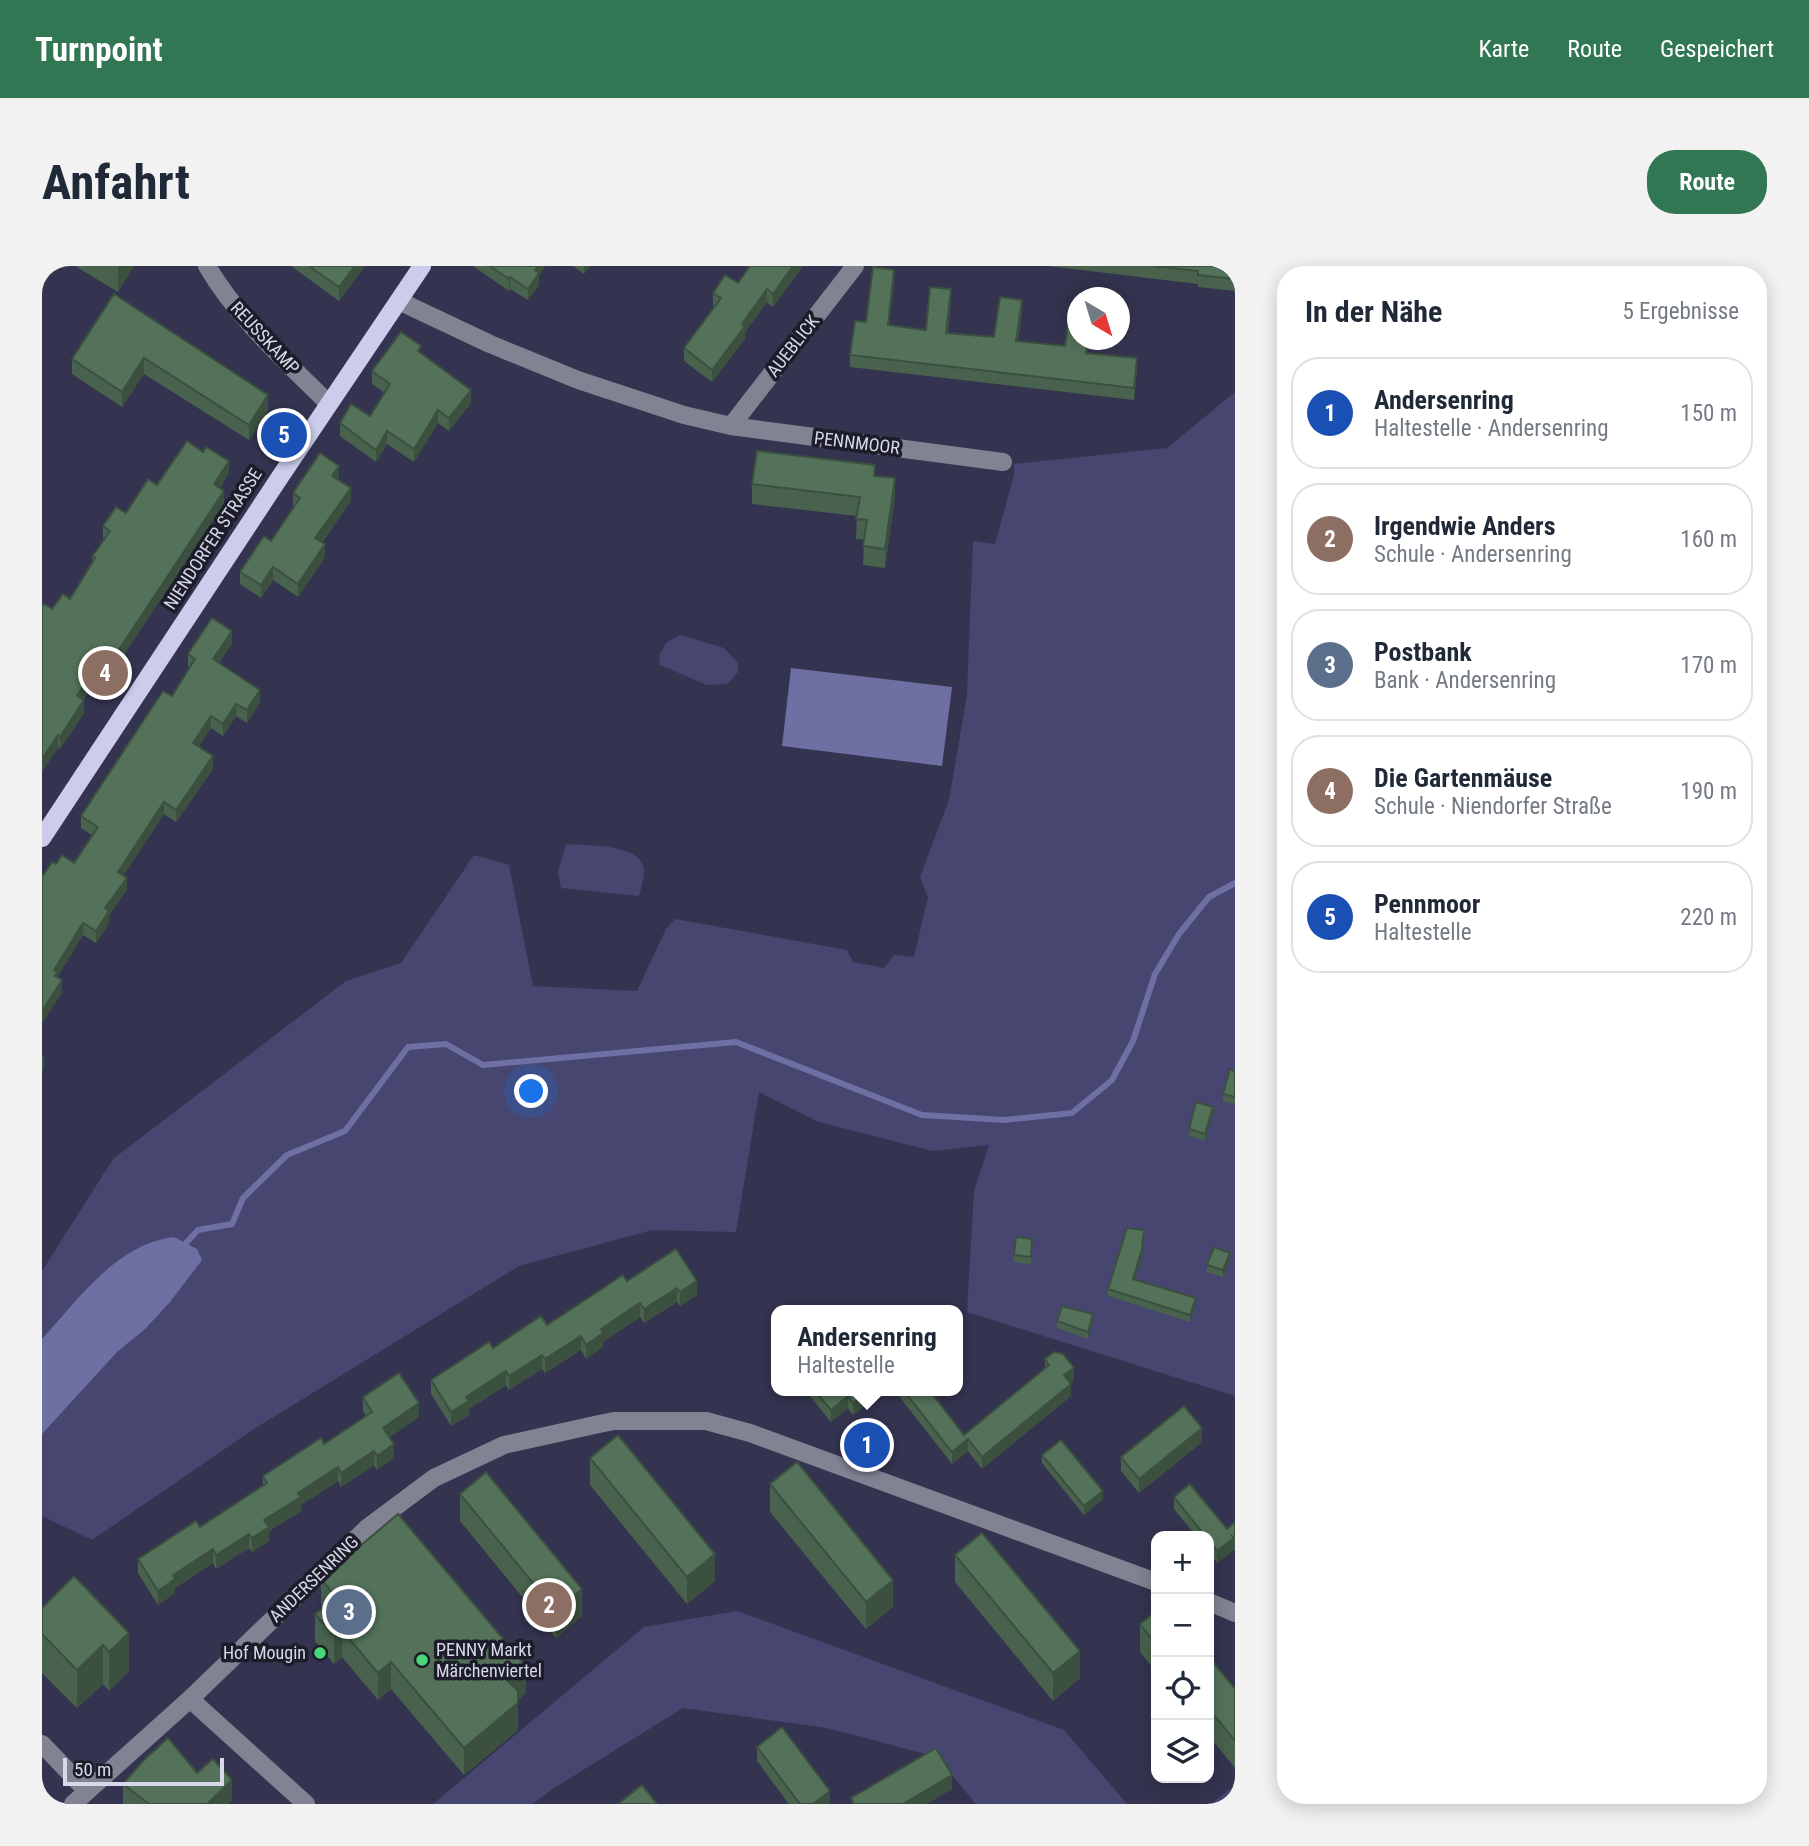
<!DOCTYPE html>
<html lang="de">
<head>
<meta charset="utf-8">
<style>
	body { margin:0; font-family:"Roboto Condensed",sans-serif; background:#f2f2f3; color:#1f2937 }
	.controls { position:absolute; right:21px; bottom:21px; display:grid; overflow:hidden; border-radius:14px; box-shadow:0 4px 18px #0003 }
	.controls button { width:63px; height:63px; display:grid; place-items:center; padding:0; border:0; border-bottom:2px solid #e0e1e3; background:#fff; color:#1f2937; font:35px sans-serif }
	.compass { position:absolute; left:1025px; top:21px; width:63px; height:63px; border-radius:50%; background:#fff; box-shadow:0 4px 18px #0003; rotate:142deg }
	.scale { position:absolute; left:21px; bottom:18px; width:161px; box-sizing:border-box; padding-left:7px; border:4px solid #d7d8ea; border-top:0; font-size:19px; line-height:24px; white-space:nowrap; color:#d7d8ea; -webkit-text-stroke:5px #1d1d2a; paint-order:stroke }
	.you { position:absolute; left:490px; top:826px; width:24px; height:24px; margin:-18px; border:5px solid #fff; border-radius:50%; background:#1a73e8; box-shadow:0 0 0 10px #1a73e833 }
	.badge { display:grid; place-items:center; width:46px; height:46px; border-radius:50%; background:#327754; color:#fff; font-size:23px; font-weight:700 }
	.pin { position:absolute; translate:-50% -50%; border:4px solid #fff; box-shadow:0 2px 7px #0006 }
	.popup { position:absolute; left:729px; top:1039px; width:192px; height:91px; box-sizing:border-box; display:grid; place-content:center; border-radius:14px; background:#fff; filter:drop-shadow(0 2px 5px #0005); font-size:23px; white-space:nowrap; color:#747a83 }
	.popup b { font-size:26px; color:#1f2937 }
	.popup::after { content:''; position:absolute; left:50%; top:100%; margin-left:-14px; border:14px solid transparent; border-top-color:#fff }
	.list { margin:0; padding:0; list-style:none }
	h2 { display:flex; justify-content:space-between; align-items:center; height:91px; margin:0; padding:0 28px; font-size:30px }
	h2 small { font-size:23px; font-weight:400; color:#747a83 }
	.list li { display:grid; grid-template-columns:46px 1fr auto; gap:21px; align-items:center; box-sizing:border-box; height:112px; margin:0 14px 14px; padding:0 14px; border:2px solid #e0e1e3; border-radius:28px }
	.list b { display:block; font-size:26px; white-space:nowrap }
	.list p { margin:0; font-size:23px; white-space:nowrap; color:#747a83 }
	.list em { font-size:23px; font-style:normal; color:#747a83 }
	.icon { flex:none; width:38px; height:38px; fill:none; stroke:currentColor; stroke-width:2; stroke-linecap:round; stroke-linejoin:round }
	.map { position:relative; flex:none; width:1193px; height:1538px; overflow:hidden; border-radius:28px }
	header { display:flex; align-items:center; gap:42px; box-sizing:border-box; height:98px; padding:0 35px; background:#327754; color:#fff }
	header strong { font-size:33px }
	nav { display:flex; gap:38px; margin-inline-start:auto; font-size:24px }
	.intro { display:flex; align-items:center; justify-content:space-between; box-sizing:border-box; height:168px; padding:0 42px }
	h1 { margin:0; font-size:49px }
	.button { padding:18px 32px; border-radius:28px; background:#327754; color:#fff; font-size:24px; font-weight:700 }
	main { display:flex; gap:42px; padding:0 42px }
	aside { flex:1; background:#fff; border-radius:28px; box-shadow:0 4px 18px #0003 }
	.map>svg:first-child { display:block }
	.green { fill:#464671 }
	.water { fill:#6e6fa2 }
	.lines { fill:none; stroke-linecap:round; stroke-linejoin:round }
	.stream { stroke:#6e6fa2; stroke-width:6 }
	.minor { stroke:#828392; stroke-width:18 }
	.major { stroke:#cccdec; stroke-width:18 }
	.wall { fill:#48624d }
	.shaded-wall { fill:#3b503f }
	.building { fill:#54725a; stroke:#3b503f; stroke-width:2 }
	.poi-dot { fill:#49d778; stroke:#1d1d2a; stroke-width:2.5 }
	.labels { text-anchor:middle; stroke-width:7; stroke-linejoin:round; paint-order:stroke }
	.street-label { font-size:18px; fill:#d7d8ea; stroke:#1d1d2a }
	.poi-label { font-size:18px; fill:#d7d8ea; stroke:#1d1d2a; text-anchor:start }
</style>
</head>
<body>
<header>
<strong>Turnpoint</strong>
<nav><a>Karte</a><a>Route</a><a>Gespeichert</a></nav>
</header>
<div class="intro"><h1>Anfahrt</h1><a class="button">Route</a></div>
<main>
<div class="map">
<svg width="1193" height="1538" viewBox="0 0 1193 1538">
	<rect width="100%" height="100%" fill="#343450"/>
	<g class="green">
		<path d="M1193 126V1130L925 1046 932 925 947 879 890 885 777 856 717 826 694 966 610 964 477 1000 212 1163 50 1274 0 1250V1005L71 893 304 715 359 697 432 589 467 599 491 720 595 725 624 663 633 653 805 684 811 696 842 702 852 689 872 691 886 631 878 611 907 534 925 429 931 275 953 278 972 209V198L1125 182Z"/>
		<path d="M638 369 682 382 696 397V406L685 418 665 419 618 399 617 389 625 376Z"/>
		<path d="M524 578C544 580 599 577 602 603 603 611 599 622 597 630L519 622 516 606Z"/>
		<path d="M695 1345 1022 1464 1085 1538H934L895 1491 785 1462 641 1442 509 1524 491 1538H391L602 1361Z"/>
		<path d="M1193 1519V1538H1169Z"/>
	</g>
	<g class="water">
		<path d="M749 402 910 421 900 500 740 480Z"/>
		<path d="M132 971 155 983 160 994 128 1036 103 1063 75 1086 0 1168V1073C36 1034 74 978 132 971Z"/>
	</g>
	<g class="lines">
		<path class="stream" d="M144 977 156 964 190 958 201 932 245 889 303 865 366 781 404 778 441 799 694 776 880 849 962 854 1030 847 1070 814 1091 775 1113 708 1137 668 1167 631 1193 617"/>
		<g class="minor">
			<path d="M165 0C196 53 244 95 287 138"/>
			<path d="M357 35 448 78 536 114 642 149 689 160 961 196"/>
			<path d="M689 160 813 0"/>
			<path d="M1167 1336 1193 1347"/>
			<path d="M148 1433 264 1538"/>
			<path d="M0 1478 45 1525"/>
			<path d="M31 1538 148 1433 325 1262 392 1212 462 1179 557 1158 572 1155H664L708 1167 1114 1316"/>
		</g>
		<path class="major" d="M0 572 238 211 380 0"/>
	</g>
	<g class="wall">
		<path d="M33 0H92L76 26Z"/>
		<path d="M249 0H323L297 35Z"/>
		<path d="M431 0H503L497 10V19L486 34 468 23 467 25Z"/>
		<path d="M531 0H548L542 8Z"/>
		<path d="M708 0H761L731 41 725 36 703 66V73L670 116 642 95V82L672 41 671 39V27L696 17Z"/>
		<path d="M1006 0H1193V25L1156 21V18Z"/>
		<path d="M852 16 847 59 884 64 909 35 906 67 952 71 980 46 976 76 1023 80 1035 74H1047L1045 87 1095 104 1092 134 808 101V89L824 56Z"/>
		<path d="M72 28 226 144 207 174 102 108 80 141 30 108V93Z"/>
		<path d="M379 87 429 137 407 165 396 157 372 196 345 178 334 196 298 170V157L328 150 343 127 330 118V105Z"/>
		<path d="M187 207 178 222 182 237 64 416 56 410 41 434 42 447 18 483 16 482 10 343 28 333 50 297V291L62 273 61 272V260L84 247 115 219Z"/>
		<path d="M833 210 853 231 843 302 821 299 822 273H814L815 250 710 238V218Z"/>
		<path d="M297 213 296 214 309 235 280 276 283 291 256 331 231 314 219 332 198 318V306L229 275 252 241 251 240V227Z"/>
		<path d="M190 377 177 397 218 436 205 457 194 450 181 470 169 462 156 481 171 503 134 556 122 548 81 610 85 624 67 649V657L54 677 41 669 16 710 20 726 0 757 14 598 32 597 50 569 39 562V550L130 430 148 401 146 400V388Z"/>
		<path d="M1193 805V838L1181 835V828Z"/>
		<path d="M1171 848 1163 875 1147 870V863Z"/>
		<path d="M1102 971 1100 990 1093 1013 1154 1039 1148 1056 1066 1030V1023Z"/>
		<path d="M990 980 989 998 972 996V989Z"/>
		<path d="M634 983 655 1029 638 1040 635 1036 602 1057 598 1051 561 1076V1081L544 1093 539 1084 503 1107 500 1103 467 1124 464 1119 427 1143V1149L409 1160 389 1128V1114L451 1082 505 1059 585 1015Z"/>
		<path d="M1188 994 1181 1011 1165 1006V999Z"/>
		<path d="M1015 1055H1051L1046 1073 1015 1062Z"/>
		<path d="M1003 1093 1032 1114 1028 1117 1029 1130 940 1203 926 1185 910 1198 853 1125H888L922 1169 1003 1102Z"/>
		<path d="M764 1125H841L811 1149 806 1142 789 1156Z"/>
		<path d="M321 1131 377 1151 347 1171 352 1192 335 1204 332 1199 299 1221 296 1215 259 1239V1245L227 1265V1275L210 1286 207 1282 174 1303 171 1297 133 1322V1327L116 1339 96 1307V1293L158 1261 221 1219V1210L282 1178 324 1150 321 1145Z"/>
		<path d="M1160 1176 1097 1227 1079 1205V1191Z"/>
		<path d="M1000 1189 1061 1233 1042 1249 1000 1197Z"/>
		<path d="M548 1192 673 1315 645 1338 548 1219Z"/>
		<path d="M728 1218 851 1341 824 1363 728 1246Z"/>
		<path d="M418 1228 540 1350 514 1372 418 1255Z"/>
		<path d="M1132 1231 1185 1263 1193 1256V1285L1192 1284 1175 1297 1167 1286V1270H1154L1132 1243Z"/>
		<path d="M913 1289 1038 1412 1011 1435 913 1316Z"/>
		<path d="M32 1310 87 1405 67 1425 61 1418 35 1442 0 1407V1342Z"/>
		<path d="M279 1313 484 1427 476 1434V1464L422 1509 349 1423 336 1434 300 1391 292 1398 273 1375V1348L280 1342 279 1340Z"/>
		<path d="M1114 1345V1406L1098 1386V1358Z"/>
		<path d="M1167 1391 1193 1423V1502L1167 1470Z"/>
		<path d="M715 1481 788 1538H747L715 1495Z"/>
		<path d="M155 1507 190 1534 186 1538H81V1518Z"/>
	</g>
	<g class="shaded-wall">
		<path d="M76 0H92L76 26Z"/>
		<path d="M313 0H323L297 35V21Z"/>
		<path d="M496 0H503L497 10V19L486 34V23L493 4Z"/>
		<path d="M542 0H548L542 8Z"/>
		<path d="M751 0H761L731 41V28Z"/>
		<path d="M852 4V16L846 71V59Z"/>
		<path d="M468 11V23L467 25V13Z"/>
		<path d="M725 23V36L703 66V73L670 116V104L700 58Z"/>
		<path d="M909 23V35L904 79V67Z"/>
		<path d="M980 34V46L974 88V75Z"/>
		<path d="M102 92V108L80 141V126Z"/>
		<path d="M1095 92V104L1092 134V122Z"/>
		<path d="M429 124V137L407 165V152Z"/>
		<path d="M226 129V144L207 174V159Z"/>
		<path d="M396 144V157L372 196V183Z"/>
		<path d="M345 165V178L334 196V184Z"/>
		<path d="M187 195V207L172 230V218Z"/>
		<path d="M297 200V213L290 223V210Z"/>
		<path d="M853 212V231L843 302V283Z"/>
		<path d="M309 222V235L273 284V272Z"/>
		<path d="M182 225V237L64 416V403Z"/>
		<path d="M283 278V291L256 331V318Z"/>
		<path d="M231 301V314L219 332V319Z"/>
		<path d="M190 365V377L171 405V393Z"/>
		<path d="M56 398V410L35 442V430Z"/>
		<path d="M218 424V436L205 457V444Z"/>
		<path d="M42 434V447L18 483V471Z"/>
		<path d="M194 438V450L181 470V458Z"/>
		<path d="M169 450V462L151 490V477Z"/>
		<path d="M16 469V482L0 506V493Z"/>
		<path d="M171 490V503L134 556V544Z"/>
		<path d="M122 536V548L76 618V606Z"/>
		<path d="M85 612V624L67 649V657L54 677V665L63 642Z"/>
		<path d="M41 657V669L16 710V718L12 704Z"/>
		<path d="M20 714V726L0 757V745Z"/>
		<path d="M2 789V802L0 806V792Z"/>
		<path d="M1171 841V848L1163 875V868Z"/>
		<path d="M1102 964 1100 990 1091 1020V1013Z"/>
		<path d="M1188 987V994L1181 1011V1004Z"/>
		<path d="M655 1015V1029L638 1040V1026Z"/>
		<path d="M635 1022V1036L602 1057V1043Z"/>
		<path d="M1154 1032V1039L1148 1056V1049Z"/>
		<path d="M598 1037V1051L561 1076V1081L544 1093V1079L559 1063Z"/>
		<path d="M1051 1048V1055L1046 1073V1066Z"/>
		<path d="M539 1070V1084L503 1107V1093Z"/>
		<path d="M500 1089V1103L467 1124V1110Z"/>
		<path d="M1032 1102V1114L1022 1121V1109Z"/>
		<path d="M464 1105V1119L427 1143V1149L409 1160V1146L424 1131Z"/>
		<path d="M1029 1118V1130L940 1203V1191Z"/>
		<path d="M826 1125H841L811 1149V1137Z"/>
		<path d="M806 1130V1142L789 1156V1144Z"/>
		<path d="M377 1137V1151L341 1176V1162Z"/>
		<path d="M1160 1162V1176L1097 1227V1213Z"/>
		<path d="M926 1173V1185L910 1198V1186Z"/>
		<path d="M352 1178V1192L335 1204V1190Z"/>
		<path d="M332 1185V1199L299 1221V1207Z"/>
		<path d="M296 1201V1215L259 1239V1245L227 1265V1275L210 1286V1272L222 1254 256 1227Z"/>
		<path d="M1061 1225V1233L1042 1249V1240Z"/>
		<path d="M207 1268V1282L174 1303V1289Z"/>
		<path d="M1192 1272V1284L1175 1297V1285Z"/>
		<path d="M171 1283V1297L133 1322V1327L116 1339V1325L131 1309Z"/>
		<path d="M673 1288V1315L645 1338V1311Z"/>
		<path d="M851 1314V1341L824 1363V1336Z"/>
		<path d="M540 1323V1350L514 1372V1345Z"/>
		<path d="M300 1364V1391L292 1398V1370Z"/>
		<path d="M87 1367V1405L67 1425V1386Z"/>
		<path d="M61 1379V1418L35 1442V1404Z"/>
		<path d="M1038 1385V1412L1011 1435V1407Z"/>
		<path d="M349 1396V1423L336 1434V1407Z"/>
		<path d="M484 1400V1427L466 1442V1415Z"/>
		<path d="M476 1437V1464L422 1509V1482Z"/>
		<path d="M910 1509V1523L885 1538H861Z"/>
		<path d="M190 1514V1534L186 1538H165Z"/>
		<path d="M788 1525V1538H771Z"/>
	</g>
	<g class="building">
		<path d="M267 0H313L297 21Z"/>
		<path d="M448 0H496L493 4 497 7 486 23 468 11 467 13Z"/>
		<path d="M708 0H751L731 28 725 23 700 58 703 60 670 104 642 82 679 32 671 27 683 9 696 17Z"/>
		<path d="M1112 0H1193V13L1156 9V5Z"/>
		<path d="M831 1 852 4 846 59 884 64 888 21 909 23 904 67 952 71 958 31 980 34 974 75 1023 80 1028 41 1035 42V74H1046L1044 87 1095 92 1092 122 808 89 813 55 824 56Z"/>
		<path d="M72 28 226 129 207 159 102 92 80 126 30 93Z"/>
		<path d="M359 66 379 80 376 85 429 124 407 152 396 144 372 183 345 165 334 184 298 157 309 138 328 150 348 118 330 105Z"/>
		<path d="M145 175 161 186 164 181 187 195 172 218 182 225 64 403 56 398 35 430 42 434 18 471 16 469 0 493V340L2 338 10 343 21 328 28 333 53 292 50 291 68 265 61 260 74 241 84 247 106 213 115 219Z"/>
		<path d="M715 185 833 199 832 210 853 212 843 283 821 280 825 254 814 253 818 231 710 218Z"/>
		<path d="M278 187 297 200 290 210 309 222 273 272 283 278 256 318 231 301 219 319 198 306 222 270 229 275 258 232 251 227Z"/>
		<path d="M170 352 190 365 171 393 218 424 205 444 194 438 181 458 169 450 151 477 171 490 134 544 122 536 76 606 85 612 63 642 67 645 54 665 41 657 12 704 16 706 13 710 20 714 0 745V611L10 596 14 598 20 589 32 597 56 561 39 550 121 425 130 430 153 393 146 388Z"/>
		<path d="M1188 803 1193 805V831L1181 828Z"/>
		<path d="M1154 836 1171 841 1163 868 1147 863Z"/>
		<path d="M1085 962 1102 964 1100 983 1091 1013 1154 1032 1148 1049 1066 1023Z"/>
		<path d="M974 971 990 973 989 991 972 989Z"/>
		<path d="M1172 981 1188 987 1181 1004 1165 999Z"/>
		<path d="M634 983 655 1015 638 1026 635 1022 602 1043 598 1037 559 1063 561 1067 544 1079 539 1070 503 1093 500 1089 467 1110 464 1105 424 1131 427 1135 409 1146 389 1114 447 1076 451 1082 499 1050 505 1059 581 1009 585 1015Z"/>
		<path d="M1020 1040 1051 1048 1046 1066 1015 1055Z"/>
		<path d="M1012 1086 1021 1088 1032 1102 1022 1109 1029 1118 940 1191 926 1173 910 1186 862 1125H888L922 1169 1007 1099 1003 1093Z"/>
		<path d="M357 1107 377 1137 341 1162 352 1178 335 1190 332 1185 299 1207 296 1201 256 1227 259 1231 222 1254 227 1261 210 1272 207 1268 174 1289 171 1283 131 1309 133 1313 116 1325 96 1293 154 1255 158 1261 225 1217 221 1210 279 1172 282 1178 330 1146 321 1131Z"/>
		<path d="M773 1125H826L811 1137 806 1130 789 1144Z"/>
		<path d="M1142 1140 1160 1162 1097 1213 1079 1191Z"/>
		<path d="M576 1169 673 1288 645 1311 548 1192Z"/>
		<path d="M1019 1174 1061 1225 1042 1240 1000 1189Z"/>
		<path d="M755 1196 851 1314 824 1336 728 1218Z"/>
		<path d="M444 1206 540 1323 514 1345 418 1228Z"/>
		<path d="M1148 1218 1185 1263 1193 1256V1273L1189 1269 1192 1272 1175 1285 1167 1274V1270H1163L1132 1231Z"/>
		<path d="M356 1248 484 1400 466 1415 476 1425V1437L422 1482 349 1396 336 1407 300 1364 292 1370 273 1348 294 1331 279 1313Z"/>
		<path d="M940 1267 1038 1385 1011 1407 913 1289Z"/>
		<path d="M32 1310 87 1367 67 1386 61 1379 35 1404 0 1368V1342Z"/>
		<path d="M1114 1345V1379L1098 1358Z"/>
		<path d="M1167 1391 1193 1423V1475L1167 1443Z"/>
		<path d="M740 1461 788 1525 771 1538H758L715 1481Z"/>
		<path d="M126 1472 155 1507 171 1493 190 1514 165 1538H107L81 1518 102 1494Z"/>
		<path d="M894 1482 910 1509 861 1538H812L809 1532Z"/>
		<path d="M600 1519 615 1538H576Z"/>
	</g>
	<g class="poi-dot">
		<circle cx="278" cy="1387" r="7"/>
		<circle cx="380" cy="1394" r="7"/>
	</g>
	<g class="labels">
		<g class="street-label">
			<text transform="translate(223 72) rotate(47)" y="6">REUSSKAMP</text>
			<text transform="translate(751 80) rotate(-52)" y="6">AUEBLICK</text>
			<text transform="translate(815 177) rotate(7)" y="6">PENNMOOR</text>
			<text transform="translate(171 273) rotate(-57)" y="6">NIENDORFER STRASSE</text>
			<text transform="translate(272 1313) rotate(-44)" y="6">ANDERSENRING</text>
		</g>
		<g class="poi-label">
			<text x="394" y="1390">PENNY Markt<tspan x="394" dy="21">Märchenviertel</tspan></text>
			<text x="264" y="1393" text-anchor="end">Hof Mougin</text>
		</g>
	</g>
</svg>
<div class="controls">
<button>+</button>
<button>−</button>
<button><svg class="icon" aria-label="locate" viewBox="0 0 24 24"><circle cx="12" cy="12" r="6"/><path d="M12 2v4M12 18v4M2 12h4M18 12h4"/></svg></button>
<button><svg class="icon" aria-label="layers" viewBox="0 0 24 24"><path d="M12 4l9 5-9 5-9-5zM3 14l9 5 9-5"/></svg></button>
</div>
<svg class="compass" viewBox="-18 -18 36 36"><path d="M0-13l5 13h-10z" fill="#e53935"/><path d="M0 13l5-13h-10z" fill="#747a83"/></svg>
<div class="scale">50 m</div>
<div class="you"></div>
<div class="pin badge" style="left:825px;top:1179px;background:#1a4fb4">1</div>
<div class="popup"><b>Andersenring</b>Haltestelle</div>
<div class="pin badge" style="left:507px;top:1339px;background:#8d6e63">2</div>
<div class="pin badge" style="left:307px;top:1346px;background:#5c6f8a">3</div>
<div class="pin badge" style="left:63px;top:407px;background:#8d6e63">4</div>
<div class="pin badge" style="left:242px;top:169px;background:#1a4fb4">5</div>
</div>
<aside>
<h2>In der Nähe<small>5 Ergebnisse</small></h2>
<ul class="list">
<li><span class="badge" style="background:#1a4fb4">1</span><div><b>Andersenring</b><p>Haltestelle · Andersenring</p></div><em>150 m</em></li>
<li><span class="badge" style="background:#8d6e63">2</span><div><b>Irgendwie Anders</b><p>Schule · Andersenring</p></div><em>160 m</em></li>
<li><span class="badge" style="background:#5c6f8a">3</span><div><b>Postbank</b><p>Bank · Andersenring</p></div><em>170 m</em></li>
<li><span class="badge" style="background:#8d6e63">4</span><div><b>Die Gartenmäuse</b><p>Schule · Niendorfer Straße</p></div><em>190 m</em></li>
<li><span class="badge" style="background:#1a4fb4">5</span><div><b>Pennmoor</b><p>Haltestelle</p></div><em>220 m</em></li>
</ul>
</aside>
</main>
</body>
</html>
